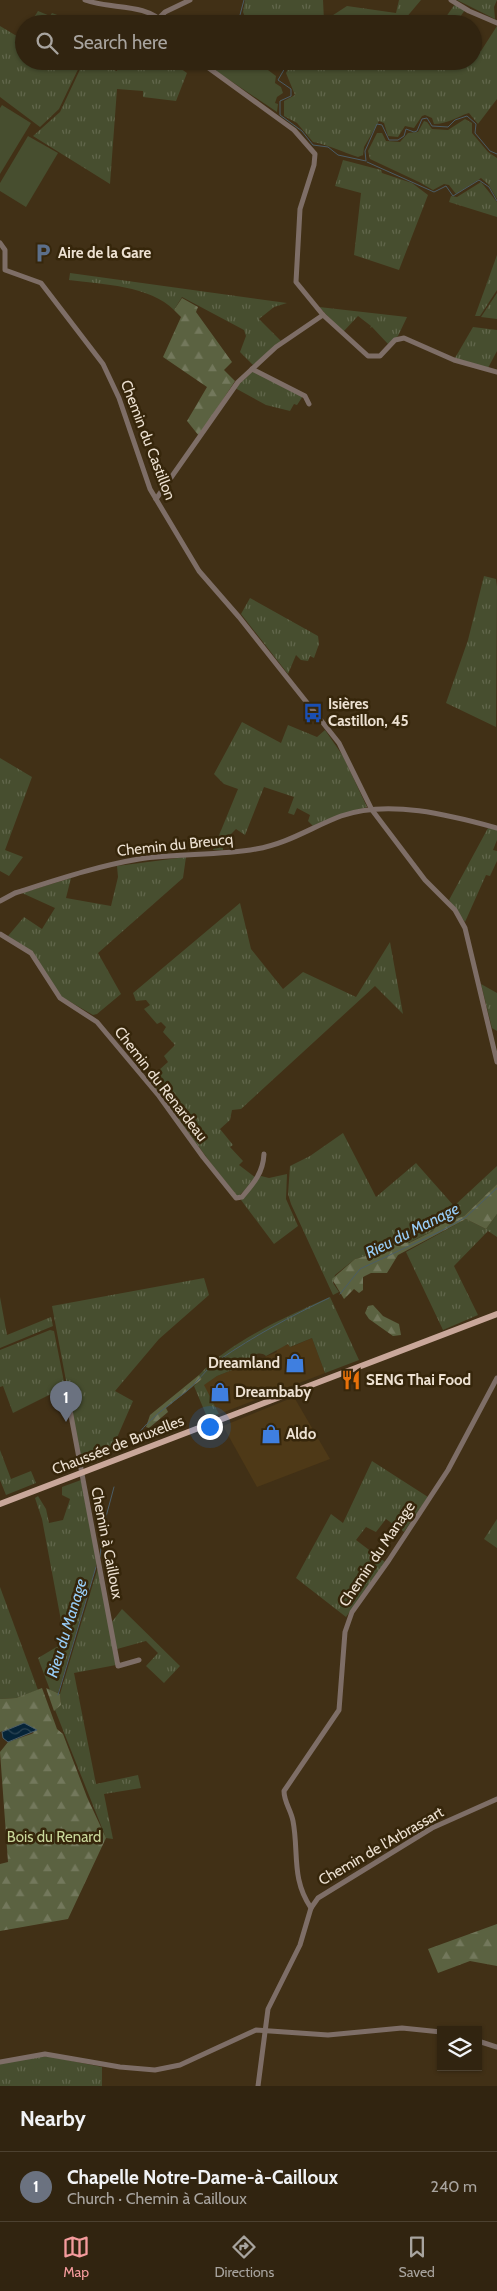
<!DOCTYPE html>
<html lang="en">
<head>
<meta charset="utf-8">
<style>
	body { margin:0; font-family:Cabin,sans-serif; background:#392c19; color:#f1f3f6 }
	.controls { position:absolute; right:15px; bottom:15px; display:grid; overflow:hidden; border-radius:0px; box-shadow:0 1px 4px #0004 }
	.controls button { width:45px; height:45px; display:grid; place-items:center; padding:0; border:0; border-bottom:1px solid #4c4130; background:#312410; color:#f1f3f6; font:25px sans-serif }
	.you { position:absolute; left:209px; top:1426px; width:18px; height:18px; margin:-12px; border:4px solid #fff; border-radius:50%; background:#1a73e8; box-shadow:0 0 0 8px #1a73e833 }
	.badge { display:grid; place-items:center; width:32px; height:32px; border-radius:50%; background:#f59b9d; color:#fff; font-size:16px; font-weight:700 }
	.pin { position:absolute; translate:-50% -41px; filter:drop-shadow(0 1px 2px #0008) }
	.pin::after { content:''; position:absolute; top:26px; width:18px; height:15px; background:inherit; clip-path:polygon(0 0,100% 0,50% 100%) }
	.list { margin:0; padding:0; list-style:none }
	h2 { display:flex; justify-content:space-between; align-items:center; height:65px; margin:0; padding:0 20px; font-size:21px }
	h2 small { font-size:16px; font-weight:400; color:#a8a49f }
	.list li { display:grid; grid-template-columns:32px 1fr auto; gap:15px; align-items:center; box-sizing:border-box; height:70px; padding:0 20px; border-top:1px solid #4c4130 }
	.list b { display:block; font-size:19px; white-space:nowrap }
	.list p { margin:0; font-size:16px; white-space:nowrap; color:#a8a49f }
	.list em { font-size:16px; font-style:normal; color:#a8a49f }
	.icon { flex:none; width:28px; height:28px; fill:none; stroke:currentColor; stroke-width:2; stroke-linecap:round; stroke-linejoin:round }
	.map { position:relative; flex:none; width:497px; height:2086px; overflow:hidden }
	.search { position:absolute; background:#312410; box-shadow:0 1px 4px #0004; left:15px; right:15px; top:15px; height:55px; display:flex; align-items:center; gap:12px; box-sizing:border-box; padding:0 18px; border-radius:28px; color:#a8a49f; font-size:19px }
	.sheet { height:135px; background:#312410 }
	nav { display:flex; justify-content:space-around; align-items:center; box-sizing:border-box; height:70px; border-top:1px solid #4c4130; background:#312410; font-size:14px; color:#a8a49f }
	nav a { display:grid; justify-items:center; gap:2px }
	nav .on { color:#f59b9d }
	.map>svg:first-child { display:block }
	.built { fill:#4e3917 }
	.grass { fill:url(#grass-tufts) }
	.forest { fill:url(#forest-firs) }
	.green { fill:#474e2f }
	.water { fill:url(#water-waves); stroke:#4b5d66 }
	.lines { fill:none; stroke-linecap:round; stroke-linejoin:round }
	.stream { stroke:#4b5d66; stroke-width:1 }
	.minor { stroke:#7e6e67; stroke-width:5 }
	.major { stroke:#c9a79a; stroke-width:6 }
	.labels { text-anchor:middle; stroke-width:5; stroke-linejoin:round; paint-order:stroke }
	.poi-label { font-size:15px; font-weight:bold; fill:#ede1d2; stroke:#36260b; text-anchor:start }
	.street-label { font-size:15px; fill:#ede1d2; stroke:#36260b }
	.park-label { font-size:15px; fill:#c9d79a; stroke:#36260b }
	.water-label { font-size:16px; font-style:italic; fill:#98cdf7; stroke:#36260b }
</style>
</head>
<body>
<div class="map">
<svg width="497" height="2086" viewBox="0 0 497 2086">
	<defs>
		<pattern id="grass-tufts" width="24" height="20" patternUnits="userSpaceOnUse" patternTransform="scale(1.25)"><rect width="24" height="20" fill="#474e2f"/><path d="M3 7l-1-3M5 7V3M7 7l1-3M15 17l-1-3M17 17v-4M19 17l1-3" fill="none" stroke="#62674c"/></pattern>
		<pattern id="forest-firs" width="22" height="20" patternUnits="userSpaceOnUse" patternTransform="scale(1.25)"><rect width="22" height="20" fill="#5b6241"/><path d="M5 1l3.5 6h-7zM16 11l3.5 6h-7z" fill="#73785c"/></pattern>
		<pattern id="water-waves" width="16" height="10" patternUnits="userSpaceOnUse" patternTransform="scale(1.25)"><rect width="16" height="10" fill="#062438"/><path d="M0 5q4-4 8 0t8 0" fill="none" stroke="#2b4454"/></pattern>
	</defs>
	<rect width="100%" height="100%" fill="#413016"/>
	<g class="built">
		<path d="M312 1338 325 1373 219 1414 203 1385 217 1376 277 1352 276 1349 289 1344 291 1347Z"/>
		<path d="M294 1397 330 1459 257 1487 223 1426Z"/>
	</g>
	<g class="grass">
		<path d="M245 0H323L324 21 347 6 396 13 399 0H421L405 19 411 24H261L258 21 246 20 243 12Z"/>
		<path d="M457 0H497L494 7 495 19Z"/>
		<path d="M455 4 465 10 455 24H441Z"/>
		<path d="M38 11 50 16 52 13 75 22 30 24Z"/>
		<path d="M0 26 20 38 24 33V61L81 63 59 109 40 127 0 97Z"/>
		<path d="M497 26V99L478 124 469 113C456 117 448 124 434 124L432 118 425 115 422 116 414 128 405 126 398 137 388 136 384 123 379 121 364 147 363 155 358 157C342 152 329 145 313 142L297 123 284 116V101L295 95 286 73 292 61H473V48L481 51Z"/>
		<path d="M84 61H108V68L117 71 118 61H168L170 63 167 66 170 69 174 64 187 73 176 101 143 97V91L117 89 110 184 33 136 60 112Z"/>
		<path d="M465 119 472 123V133L488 152 497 158V199L488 184 481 178 456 194 449 185 444 184 433 190 419 182 370 159 368 151 377 133H382L386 141 400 142 408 133 418 132 424 121 427 122 432 129 448 130Z"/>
		<path d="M343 160 381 170 382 173 412 183 428 195 399 270 354 255 361 193 335 186Z"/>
		<path d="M481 182 497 202V217L449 202 451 196 457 197Z"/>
		<path d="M497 255V290L480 316H475Z"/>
		<path d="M70 273 287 303 274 307 259 319 281 341 253 365 240 352 246 336 244 330 182 297 174 310C151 286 101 284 69 280Z"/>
		<path d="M497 293V319L481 317Z"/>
		<path d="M319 307 407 317 398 336 388 344 372 327 370 328 371 326 358 316 343 332Z"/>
		<path d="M473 327 497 330V351L488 368 455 358Z"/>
		<path d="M253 371 303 396 297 405 294 404 290 411 266 405 235 388Z"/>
		<path d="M484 576 496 579 497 587 496 727 446 703 468 640Z"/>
		<path d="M250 598 318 636 319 644 314 658 310 656 308 661 301 660 296 655 288 674 241 614Z"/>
		<path d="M242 722 281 743 288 725 317 737 325 730 343 756 367 807 313 826 308 821 310 815 297 808 294 815 288 813 294 797 264 787 245 835 236 829 223 842V850H213L238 789 224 784 214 774Z"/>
		<path d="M0 758 32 777 5 850 23 857 9 876 0 871Z"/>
		<path d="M488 828 497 830V840L493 850 497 851V861L490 876 486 875 465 922 449 900Z"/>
		<path d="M186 857 183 878 98 953 121 994 97 1014 93 1015 60 996 33 953 8 936 24 917 42 929 55 908 22 893 71 878 66 898 111 906 118 877 117 866Z"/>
		<path d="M240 903 251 949 283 989 303 972 356 997 390 942 403 1014 375 986 241 1109 232 1110 230 1120 220 1129 233 1145 230 1147 243 1161 239 1165 256 1178 238 1197 213 1166 149 1079 168 1062 164 1056 175 1045 163 1032 166 1027 161 1022 157 1024 144 1009 150 1005 146 1000 136 1001 133 993Z"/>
		<path d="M481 984 497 993V1031L492 1028Z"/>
		<path d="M343 1133 376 1197 416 1163 454 1206 497 1166V1184L464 1216 437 1226 433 1231 408 1243 387 1244 373 1254 355 1259 335 1275 333 1283 339 1292 333 1295 291 1204 288 1194 290 1166 310 1156Z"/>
		<path d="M287 1174 286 1199 298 1226 274 1244 241 1200 261 1176 269 1178Z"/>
		<path d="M497 1214V1237L488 1231 454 1266 478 1315 443 1330 406 1252 466 1219 486 1229Z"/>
		<path d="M204 1278 209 1295 159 1339 115 1391 133 1401 109 1456 82 1466 52 1306Z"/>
		<path d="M0 1297 7 1335 51 1317 53 1326 0 1348Z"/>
		<path d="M330 1297 359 1360 325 1373 312 1338 290 1347 288 1344 266 1356C259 1350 252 1356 246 1361L247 1364 217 1376 204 1385 219 1414 207 1417 194 1386 202 1379 199 1375C229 1342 289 1315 330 1297Z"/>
		<path d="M50 1330 54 1331 65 1387 13 1413 3 1386 0 1387V1350Z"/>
		<path d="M0 1450 11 1479 31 1471 36 1483 6 1495 0 1480Z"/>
		<path d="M372 1461 428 1497 404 1532 386 1519 376 1532 366 1527 356 1540 385 1562 346 1617 296 1578 331 1514 343 1523Z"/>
		<path d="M81 1480 97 1563 58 1693 50 1690 38 1658 65 1642 42 1519 35 1498 38 1496 46 1509 49 1523 63 1520 70 1499 62 1495V1487Z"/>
		<path d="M497 1519V1548L484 1539Z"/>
		<path d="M98 1567 116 1665 74 1673 96 1784 138 1775 141 1788 104 1794 113 1839 106 1838 55 1710 61 1705 60 1694Z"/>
		<path d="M0 1587 38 1690 16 1698 0 1699Z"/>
		<path d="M122 1609 180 1666 164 1683 146 1666 158 1653 146 1641 117 1649 111 1623Z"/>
		<path d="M36 2056 52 2057 102 2067V2086H0V2064Z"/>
	</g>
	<g class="forest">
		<path d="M182 298 198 307 196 312 232 362 224 370 235 381 199 436 187 421 207 387 163 357 181 317 174 310Z"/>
		<path d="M497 1184V1214L486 1229 466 1219 398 1255 387 1273H371L363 1277V1290L359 1293 354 1289 344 1299 332 1279 355 1259 373 1254 397 1240 409 1243 433 1231 436 1226 464 1216Z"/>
		<path d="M373 1305 383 1316 399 1324 401 1335 393 1336 369 1319 365 1313 368 1306Z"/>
		<path d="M199 1375 202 1379 166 1408 168 1412 149 1428 146 1427 150 1415Z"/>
		<path d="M42 1688 57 1729 63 1734 87 1797 106 1838 68 1919 0 1931V1864L8 1862 0 1752 8 1742 34 1733 24 1724 0 1732V1699L16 1698Z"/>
		<path d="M46 1688 60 1694 61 1705 54 1711Z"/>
		<path d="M497 1924V1966L470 1961 438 1973 428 1949Z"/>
	</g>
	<g class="green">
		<path d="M225 61H256L276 76 275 83 281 87 283 93 277 97 275 103 278 104 277 112 216 71Z"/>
		<path d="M2 105 31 123 0 174V108Z"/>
		<path d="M28 136 58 153 26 207 0 191V183Z"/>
	</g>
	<path class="water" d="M24 1723 37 1730 8 1742 3 1738 2 1732Z"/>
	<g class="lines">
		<g class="stream">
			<path d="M244 0 240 15 241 20 256 24"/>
			<path d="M289 61 278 80 291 89V96L280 101V115L302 131 313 145 328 147 338 155 366 161 365 151 377 124 382 125 389 140H398L404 136 406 129 414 132 417 131 422 119 427 118 432 126 448 127 455 120 467 116 476 124 475 133 490 151 497 154"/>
			<path d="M367 162 434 192 446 186 453 196 479 180 489 187 497 201"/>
			<path d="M340 1294 360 1269 441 1231 466 1217 497 1188"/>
			<path d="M133 1445C137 1427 169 1405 183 1394 197 1384 205 1369 219 1360 254 1336 291 1316 329 1298"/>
			<path d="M100 1557 103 1528 114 1487"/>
			<path d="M58 1695 96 1567"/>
		</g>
		<g class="minor">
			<path d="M85 0C111 10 144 2 165 24"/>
			<path d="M451 0 469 11 497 23"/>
			<path d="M159 18 165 12 190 0"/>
			<path d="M199 61 294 130 315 154 314 165 300 209 296 282 323 315 368 356H380L395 340 404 338 454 360 497 372"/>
			<path d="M0 243 5 250V270L41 283 103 364 119 398 150 489 199 571 239 617 339 743 372 810 425 880 455 910 465 928 497 1062"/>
			<path d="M252 369 305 396 309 404"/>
			<path d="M156 499 238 382 276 347 323 315"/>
			<path d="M0 901 15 893C56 880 97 866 139 859 178 853 217 856 256 849 287 844 312 827 341 816 388 799 450 815 497 828"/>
			<path d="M0 934 31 953 60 998 97 1022 159 1096 203 1157 236 1198 242 1197C254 1183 263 1173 264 1154"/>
			<path d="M67 1394 118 1666 139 1660"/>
			<path d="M311 1908C291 1879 299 1852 293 1821 291 1810 284 1802 284 1791L339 1710 345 1632 352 1612 389 1560 448 1470 497 1378"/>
			<path d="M478 2041 497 2047"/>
			<path d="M0 2062 45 2054 120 2067 155 2070 180 2065 256 2030 328 2035 402 2028 441 2032"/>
			<path d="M258 2086 268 2009 300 1945 311 1908 318 1898 432 1828 497 1799"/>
		</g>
		<path class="major" d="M0 1504 497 1314"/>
	</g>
	<defs>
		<symbol id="parking-bare" viewBox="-9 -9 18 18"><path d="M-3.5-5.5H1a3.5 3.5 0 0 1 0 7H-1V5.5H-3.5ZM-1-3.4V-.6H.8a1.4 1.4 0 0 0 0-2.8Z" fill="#5c6f8a" stroke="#36260b" stroke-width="2.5" paint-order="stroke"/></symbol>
		<symbol id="bus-bare" viewBox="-9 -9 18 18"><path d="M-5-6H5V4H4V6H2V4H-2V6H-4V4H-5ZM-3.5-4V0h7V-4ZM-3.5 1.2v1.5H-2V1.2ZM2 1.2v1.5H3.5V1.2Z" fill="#1a4fb4" stroke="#36260b" stroke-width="2.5" paint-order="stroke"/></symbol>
		<symbol id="shop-bare" viewBox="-9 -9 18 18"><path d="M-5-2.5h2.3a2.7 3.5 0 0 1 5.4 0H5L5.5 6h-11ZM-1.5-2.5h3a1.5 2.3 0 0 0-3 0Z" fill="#3f7fe0" stroke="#36260b" stroke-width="2.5" paint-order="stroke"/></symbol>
		<symbol id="restaurant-bare" viewBox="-9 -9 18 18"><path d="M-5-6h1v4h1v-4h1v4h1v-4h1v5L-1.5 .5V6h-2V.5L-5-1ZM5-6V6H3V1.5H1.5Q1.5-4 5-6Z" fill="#e8710a" stroke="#36260b" stroke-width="2.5" paint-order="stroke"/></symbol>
	</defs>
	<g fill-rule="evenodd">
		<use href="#parking-bare" x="29" y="239" width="28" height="28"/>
		<use href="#bus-bare" x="299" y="699" width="28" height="28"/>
		<use href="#shop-bare" x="281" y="1349" width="28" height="28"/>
		<use href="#restaurant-bare" x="337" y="1366" width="28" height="28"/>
		<use href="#shop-bare" x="206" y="1378" width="28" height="28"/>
		<use href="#shop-bare" x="257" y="1420" width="28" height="28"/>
	</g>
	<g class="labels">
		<g class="poi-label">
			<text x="58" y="258">Aire de la Gare</text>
			<text x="328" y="709">Isières<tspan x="328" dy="17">Castillon, 45</tspan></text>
			<text x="280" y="1368" text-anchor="end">Dreamland</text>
			<text x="366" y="1385">SENG Thai Food</text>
			<text x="235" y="1397">Dreambaby</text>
			<text x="286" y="1439">Aldo</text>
		</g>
		<g class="street-label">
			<text transform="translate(148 440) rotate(69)" y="5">Chemin du Castillon</text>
			<text transform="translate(175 845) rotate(-6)" y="5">Chemin du Breucq</text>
			<text transform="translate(161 1084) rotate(52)" y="5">Chemin du Renardeau</text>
			<text transform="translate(118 1445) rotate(-21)" y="5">Chaussée de Bruxelles</text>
			<text transform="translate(107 1543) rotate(79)" y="5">Chemin à Cailloux</text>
			<text transform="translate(377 1554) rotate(-56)" y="5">Chemin du Manage</text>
			<text transform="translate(381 1846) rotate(-30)" y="5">Chemin de l'Arbrassart</text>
		</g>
		<g class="park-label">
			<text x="54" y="1842">Bois du Renard</text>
		</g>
		<g class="water-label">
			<text transform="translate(412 1230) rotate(-27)" y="6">Rieu du Manage</text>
			<text transform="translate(66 1628) rotate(-73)" y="6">Rieu du Manage</text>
		</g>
	</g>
</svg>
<div class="controls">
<button><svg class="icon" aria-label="layers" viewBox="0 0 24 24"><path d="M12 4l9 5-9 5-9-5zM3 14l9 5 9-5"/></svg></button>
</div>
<div class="you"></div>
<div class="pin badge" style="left:66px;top:1422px;background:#6b7280">1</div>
<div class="search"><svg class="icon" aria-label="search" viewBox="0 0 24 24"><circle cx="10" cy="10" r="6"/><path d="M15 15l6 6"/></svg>Search here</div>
</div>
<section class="sheet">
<h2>Nearby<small></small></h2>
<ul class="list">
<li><span class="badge" style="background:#6b7280">1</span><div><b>Chapelle Notre-Dame-à-Cailloux</b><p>Church · Chemin à Cailloux</p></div><em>240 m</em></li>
</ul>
</section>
<nav>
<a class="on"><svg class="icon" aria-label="map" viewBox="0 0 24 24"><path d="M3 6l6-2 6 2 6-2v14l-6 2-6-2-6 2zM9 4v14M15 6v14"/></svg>Map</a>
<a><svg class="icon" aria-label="directions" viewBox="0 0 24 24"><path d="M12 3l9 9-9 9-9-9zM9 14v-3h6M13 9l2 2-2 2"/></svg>Directions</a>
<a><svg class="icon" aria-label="saved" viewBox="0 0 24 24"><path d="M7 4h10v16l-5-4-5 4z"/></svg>Saved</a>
</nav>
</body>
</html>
